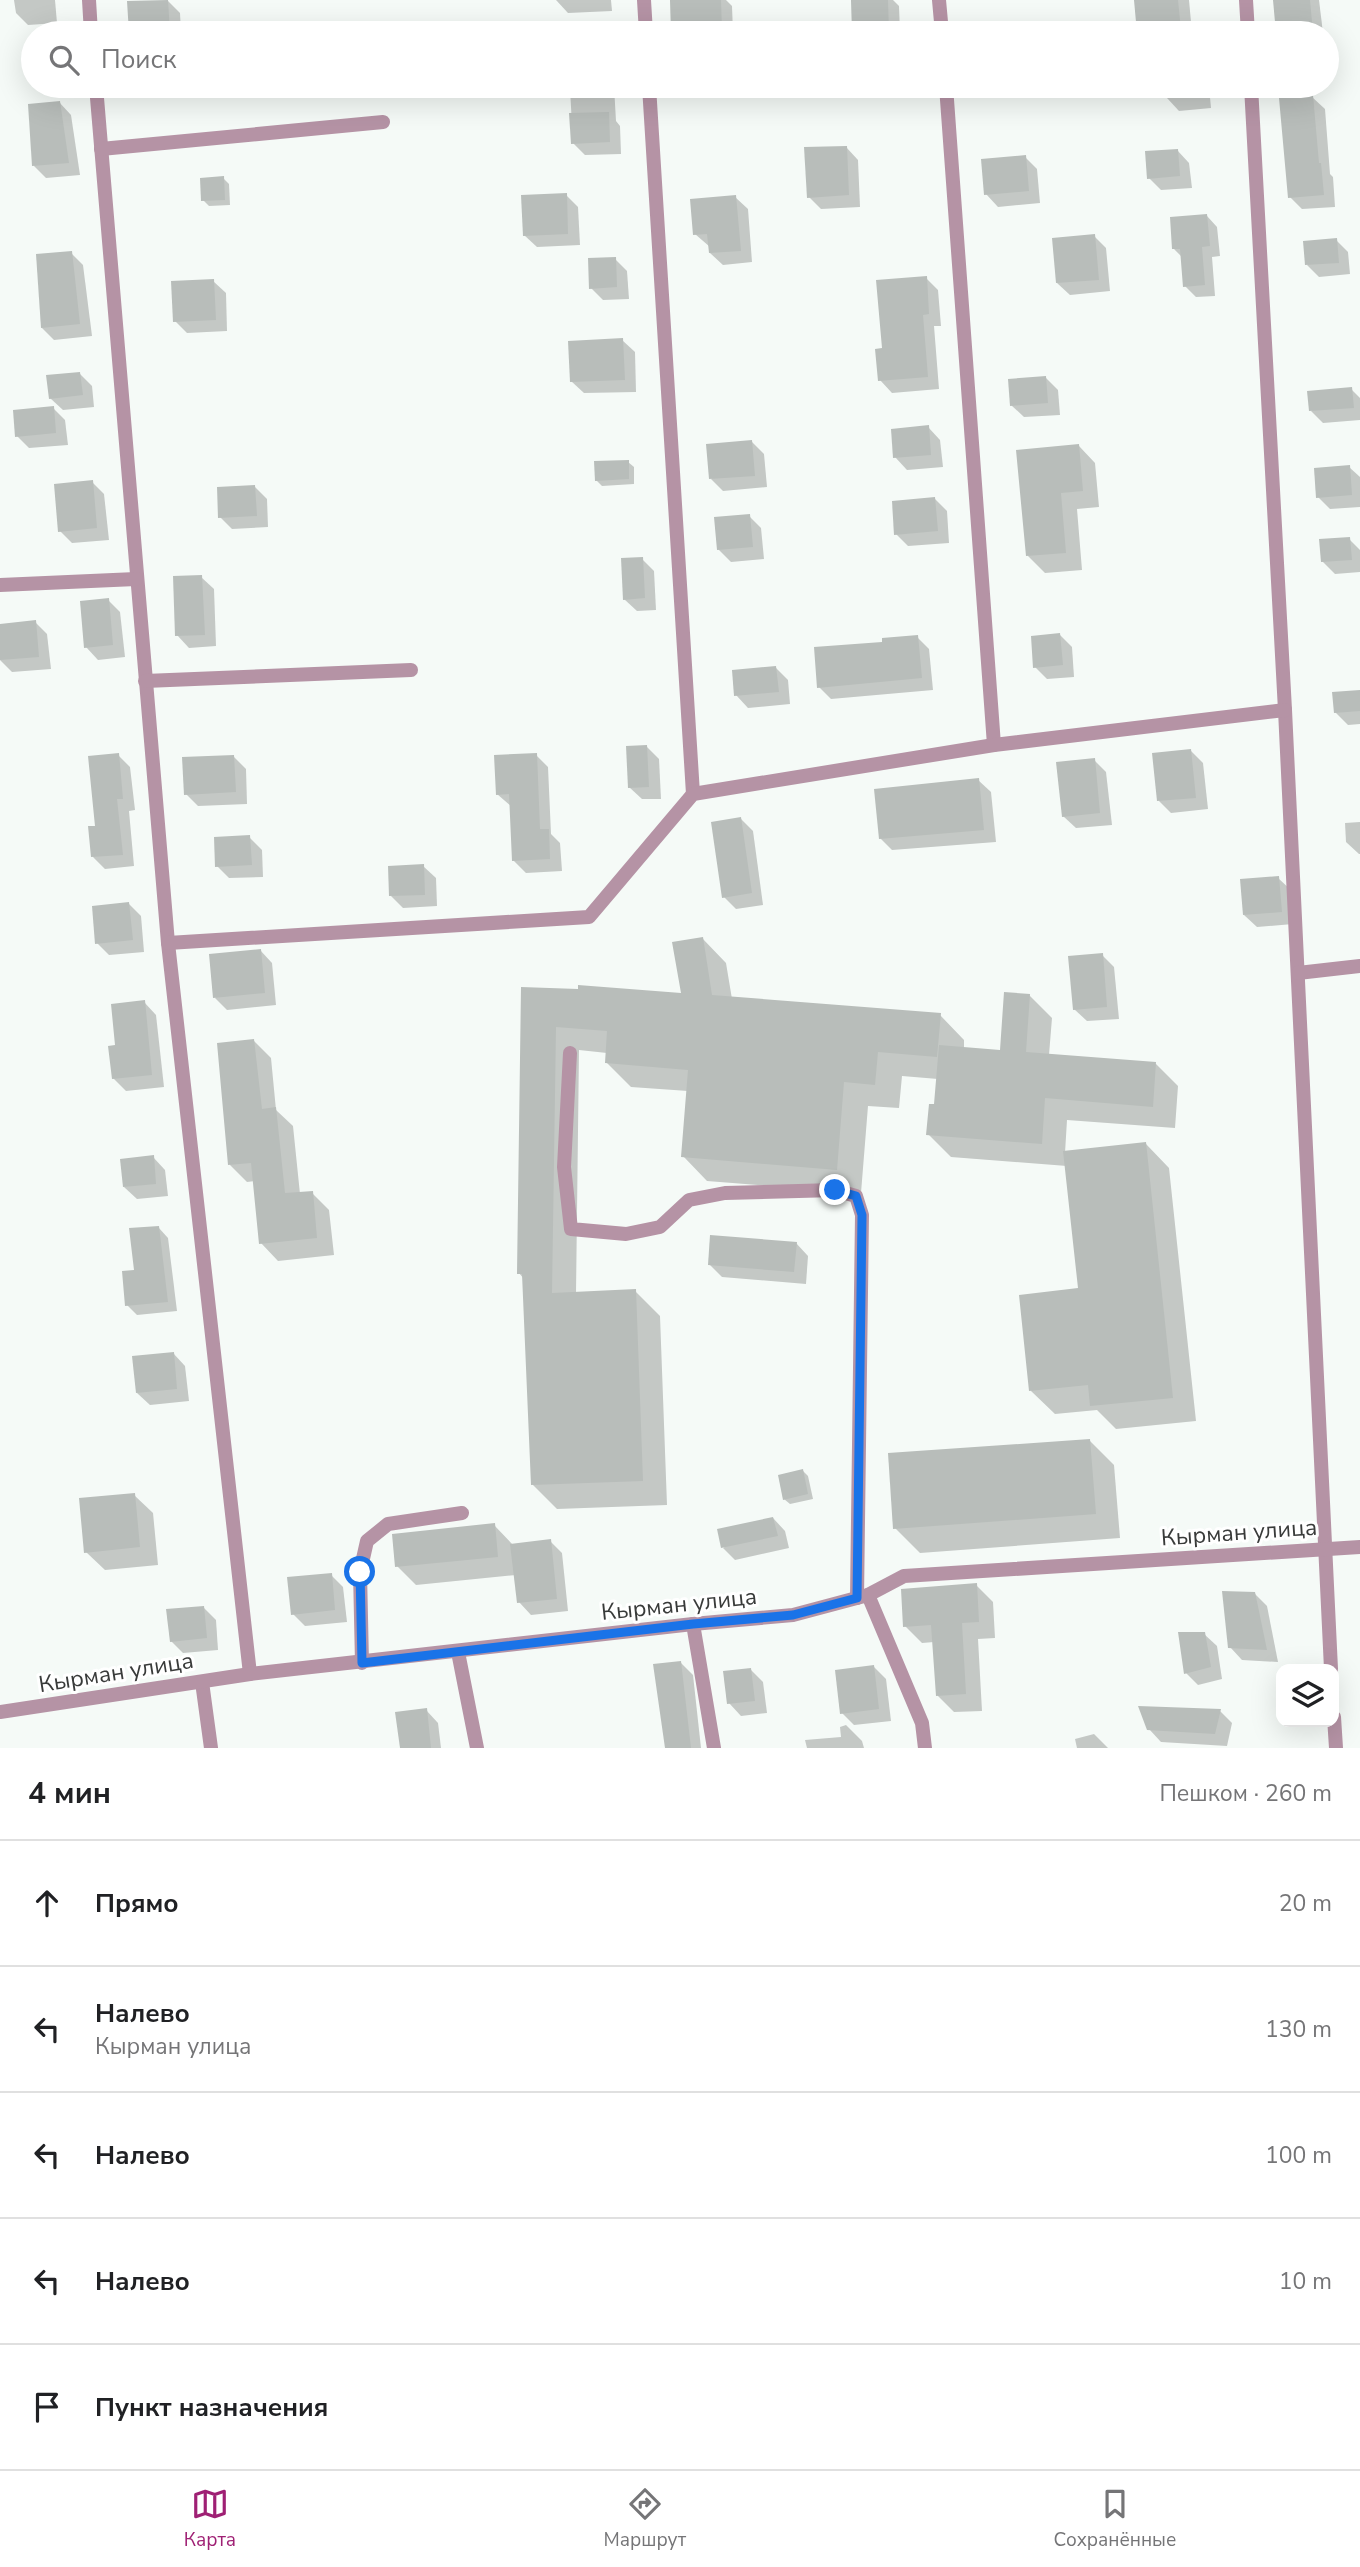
<!DOCTYPE html>
<html lang="ru">
<head>
<meta charset="utf-8">
<style>
	body { margin:0; font-family:"Nunito Sans",sans-serif; background:#f2f2f2; color:#202124 }
	.controls { position:absolute; right:21px; bottom:21px; display:grid; overflow:hidden; border-radius:14px; box-shadow:0 7px 28px #0002 }
	.controls button { width:63px; height:63px; display:grid; place-items:center; padding:0; border:0; border-bottom:2px solid #e0e0e0; background:#fff; color:#202124; font:35px sans-serif }
	.stop { position:absolute; width:21px; height:21px; margin:-16px; border:5px solid #1a73e8; border-radius:50%; background:#fff }
	.stop.end { background:#1a73e8; border-color:#fff; box-shadow:0 2px 7px #0008 }
	.list { margin:0; padding:0; list-style:none }
	h2 { display:flex; justify-content:space-between; align-items:center; height:91px; margin:0; padding:0 28px; font-size:30px }
	h2 small { font-size:23px; font-weight:400; color:#757577 }
	.list li { display:grid; grid-template-columns:46px 1fr auto; gap:21px; align-items:center; box-sizing:border-box; height:126px; padding:0 28px; border-top:2px solid #e0e0e0 }
	.list b { display:block; font-size:26px; white-space:nowrap }
	.list p { margin:0; font-size:23px; white-space:nowrap; color:#757577 }
	.list em { font-size:23px; font-style:normal; color:#757577 }
	.icon { flex:none; width:38px; height:38px; fill:none; stroke:currentColor; stroke-width:2; stroke-linecap:round; stroke-linejoin:round }
	.map { position:relative; flex:none; width:1360px; height:1748px; overflow:hidden }
	.search { position:absolute; background:#fff; box-shadow:0 7px 28px #0002; left:21px; right:21px; top:21px; height:77px; display:flex; align-items:center; gap:18px; box-sizing:border-box; padding:0 24px; border-radius:38px; color:#757577; font-size:26px }
	.sheet { height:721px; background:#fff }
	nav { display:flex; justify-content:space-around; align-items:center; box-sizing:border-box; height:98px; border-top:2px solid #e0e0e0; background:#fff; font-size:19px; color:#757577 }
	nav a { display:grid; justify-items:center; gap:4px }
	nav .on { color:#9f2074 }
	.map>svg:first-child { display:block }
	.shadow { fill:#0003 }
	.building { fill:#b8bdba }
	.lines { fill:none; stroke-linecap:round; stroke-linejoin:round }
	.street { stroke:#b593a5; stroke-width:14 }
	.route { stroke:#1a73e8; stroke-width:9 }
	.labels { text-anchor:middle; stroke-width:6; stroke-linejoin:round; paint-order:stroke }
	.street-label { font-size:23px; fill:#393b3a; stroke:#fff }
</style>
</head>
<body>
<div class="map">
<svg width="1360" height="1748" viewBox="0 0 1360 1748">
	<rect width="100%" height="100%" fill="#f5faf7"/>
	<g class="shadow">
		<path d="M14 0H55L57 23 28 25 16 13Z"/>
		<path d="M556 0H611L612 11 568 13Z"/>
		<path d="M672 0H726L732 6 733 33H673Z"/>
		<path d="M853 0H893L899 6 900 33H854Z"/>
		<path d="M1136 0H1189L1192 33H1139Z"/>
		<path d="M1275 0H1319L1323 33H1277Z"/>
		<path d="M168 1 180 13 181 33H130L129 3Z"/>
		<path d="M194 86H246V96L206 98Z"/>
		<path d="M567 86H614L616 121 620 126 621 154 585 155 573 143 570 89Z"/>
		<path d="M1165 86H1209L1211 108 1179 111 1167 98Z"/>
		<path d="M1312 97 1325 109 1330 174 1333 177 1335 207 1302 209 1290 197Z"/>
		<path d="M59 102 71 115 80 175 46 178 34 166Z"/>
		<path d="M846 147 858 160 860 207 821 209 809 197Z"/>
		<path d="M1177 150 1189 163 1192 188 1161 190 1149 178Z"/>
		<path d="M1025 157 1037 169 1040 203 998 207 986 194Z"/>
		<path d="M223 178 229 184 230 205 209 206 203 200Z"/>
		<path d="M566 195 578 207 580 245 537 247 524 235Z"/>
		<path d="M735 197 748 209 752 262 723 265 710 253V247L695 234Z"/>
		<path d="M1207 216 1217 227 1220 256 1212 257 1215 296 1196 297 1185 286 1182 257 1174 249Z"/>
		<path d="M1094 236 1106 248 1110 291 1070 295 1057 283Z"/>
		<path d="M1336 240 1348 252 1350 274 1319 277 1307 265Z"/>
		<path d="M71 253 83 265 92 336 54 340 42 328Z"/>
		<path d="M615 259 627 271 629 299 603 300 591 288Z"/>
		<path d="M926 278 938 290 941 326H934L939 389 892 393 880 380 884 350Z"/>
		<path d="M213 281 226 293 227 331 187 333 175 321Z"/>
		<path d="M622 340 635 352 636 392 584 393 571 381Z"/>
		<path d="M80 374 92 386 94 407 63 410 50 398Z"/>
		<path d="M1046 378 1058 390 1060 415 1024 417 1011 405Z"/>
		<path d="M1351 389 1360 398V420L1323 423 1311 411Z"/>
		<path d="M53 408 65 420 68 445 29 448 17 436Z"/>
		<path d="M928 427 940 440 943 467 907 470 895 457Z"/>
		<path d="M752 442 764 454 767 487 723 491 711 479Z"/>
		<path d="M1079 446 1095 463 1099 507 1077 509 1082 570 1045 573 1028 556Z"/>
		<path d="M628 462 634 467V484L602 486 596 480Z"/>
		<path d="M1349 467 1360 477V507L1330 509 1318 497Z"/>
		<path d="M92 482 104 494 109 540 72 543 60 531Z"/>
		<path d="M255 487 267 499 268 527 232 529 220 517Z"/>
		<path d="M935 499 947 511 949 543 908 546 896 534Z"/>
		<path d="M749 516 761 528 764 559 731 562 718 549Z"/>
		<path d="M1349 539 1360 550V572L1335 574 1322 561Z"/>
		<path d="M642 559 654 571 656 610 637 611 624 599Z"/>
		<path d="M201 577 214 589 216 646 189 648 177 635Z"/>
		<path d="M108 600 120 612 125 657 98 660 86 647Z"/>
		<path d="M35 622 47 634 51 669 12 672 0 660V625Z"/>
		<path d="M1060 635 1072 647 1074 677 1047 679 1035 667Z"/>
		<path d="M917 637 929 649 933 690 831 699 819 687 884 643Z"/>
		<path d="M776 668 788 680 790 704 748 708 736 695Z"/>
		<path d="M1360 692V724L1348 725 1335 712Z"/>
		<path d="M647 747 659 759 661 799H642L629 787Z"/>
		<path d="M1191 751 1203 763 1208 809 1171 813 1159 801Z"/>
		<path d="M118 755 130 767 135 810 129 811 134 866 105 869 93 857 97 827Z"/>
		<path d="M536 755 548 767 551 834 560 843 562 871 526 873 513 860 511 806 497 794Z"/>
		<path d="M233 756 246 769 247 804 198 806 186 794Z"/>
		<path d="M1094 760 1106 772 1112 825 1076 828 1063 816Z"/>
		<path d="M978 780 991 792 996 842 892 850 880 838Z"/>
		<path d="M741 819 753 831 763 905 736 909 724 897Z"/>
		<path d="M1360 822V854H1359L1346 842 1345 823Z"/>
		<path d="M249 837 262 850 263 877 229 878 217 866Z"/>
		<path d="M423 866 436 878 437 906 403 908 391 896Z"/>
		<path d="M1278 878 1291 890 1293 924 1257 927 1244 915Z"/>
		<path d="M129 904 141 916 144 952 109 955 97 943Z"/>
		<path d="M702 938 726 963 732 999 940 1015 964 1040V1049L1001 1052 1029 995 1052 1018 1049 1055 1156 1064 1178 1086 1175 1128 1067 1120 1065 1153 1146 1144 1169 1168 1196 1421 1116 1429 1097 1410 1055 1414 1031 1391 1080 1290 1067 1166 951 1157 928 1134 936 1106 938 1079 902 1076 899 1108 868 1106 861 1193 707 1181 683 1156 688 1091 631 1087 606 1062 607 1053 579 1050 576 1294 635 1291 660 1316 667 1505 557 1509 533 1485 524 1279 519 1273 523 989 683 995Z"/>
		<path d="M260 950 272 963 276 1005 227 1010 215 998Z"/>
		<path d="M1102 955 1114 967 1119 1019 1087 1021 1074 1009Z"/>
		<path d="M144 1002 156 1015 164 1087 126 1091 113 1078 117 1047Z"/>
		<path d="M254 1041 271 1058 276 1110 293 1126 300 1194 312 1193 329 1210 334 1255 278 1261 261 1243 255 1181 247 1182 230 1165Z"/>
		<path d="M153 1157 165 1170 168 1196 137 1199 124 1187Z"/>
		<path d="M158 1227 168 1238 177 1311 137 1315 127 1305Z"/>
		<path d="M796 1243 808 1256 806 1284 722 1277 710 1265Z"/>
		<path d="M173 1353 185 1366 189 1401 150 1405 137 1393Z"/>
		<path d="M1089 1440 1114 1465 1120 1538 920 1553 895 1528Z"/>
		<path d="M803 1471 808 1476 813 1499 790 1504 784 1499Z"/>
		<path d="M134 1495 153 1513 158 1565 105 1570 86 1552Z"/>
		<path d="M773 1518 785 1531 789 1548 735 1560 723 1548Z"/>
		<path d="M494 1525 513 1545 550 1541 562 1553 568 1611 531 1615 519 1602 516 1575 416 1585 397 1566Z"/>
		<path d="M331 1575 343 1587 347 1622 305 1626 293 1614Z"/>
		<path d="M976 1585 993 1602 995 1638 978 1639 982 1711 954 1712 938 1696 934 1642 922 1643 905 1626Z"/>
		<path d="M1254 1593 1267 1606 1278 1662 1242 1660 1230 1647Z"/>
		<path d="M203 1607 216 1620 218 1650 183 1653 171 1641Z"/>
		<path d="M1204 1634 1217 1646 1222 1679 1198 1685 1186 1673Z"/>
		<path d="M681 1663 693 1675 701 1748H667Z"/>
		<path d="M874 1667 886 1679 891 1721 854 1725 842 1713Z"/>
		<path d="M751 1670 763 1682 767 1713 741 1716 729 1703Z"/>
		<path d="M426 1710 438 1723 441 1748H401Z"/>
		<path d="M1220 1711 1232 1723 1227 1746 1161 1742 1149 1729Z"/>
		<path d="M846 1725 862 1741 864 1748H807L805 1740 841 1737 840 1727Z"/>
		<path d="M1094 1734 1108 1748H1077L1075 1739Z"/>
	</g>
	<g class="building">
		<path d="M168 0 170 33H129L127 1Z"/>
		<path d="M670 0H721L722 31 671 33Z"/>
		<path d="M851 0H888L889 33H852Z"/>
		<path d="M1134 0H1178L1181 30 1137 33Z"/>
		<path d="M1273 0H1310L1313 33H1276Z"/>
		<path d="M1313 95 1319 163H1321L1324 195 1288 198 1279 98Z"/>
		<path d="M60 101 69 163 32 166 28 104Z"/>
		<path d="M609 112 610 142 571 144 569 113Z"/>
		<path d="M847 146 849 195 807 198 804 147Z"/>
		<path d="M1178 149 1180 176 1147 179 1145 151Z"/>
		<path d="M1026 155 1029 191 984 195 981 159Z"/>
		<path d="M224 176 225 200 201 201 200 178Z"/>
		<path d="M567 193 568 234 523 236 521 195Z"/>
		<path d="M736 195 741 251 709 253 707 234 693 235 690 199Z"/>
		<path d="M1207 214 1210 246 1202 247 1205 285 1183 287 1180 249H1172L1170 217Z"/>
		<path d="M1095 234 1099 280 1056 283 1052 238Z"/>
		<path d="M1337 238 1339 263 1305 265 1303 241Z"/>
		<path d="M72 251 80 324 41 328 36 254Z"/>
		<path d="M616 257 617 287 589 289 588 258Z"/>
		<path d="M927 276 929 314 923 315 928 377 878 381 875 349 882 348 876 280Z"/>
		<path d="M214 279 216 320 173 322 171 281Z"/>
		<path d="M623 338 625 380 570 382 568 341Z"/>
		<path d="M80 372 83 395 49 399 46 375Z"/>
		<path d="M1046 376 1048 403 1010 406 1008 379Z"/>
		<path d="M1352 387 1354 408 1309 411 1307 391Z"/>
		<path d="M54 406 56 433 15 437 13 410Z"/>
		<path d="M929 425 931 455 893 458 891 429Z"/>
		<path d="M752 440 755 476 709 479 706 444Z"/>
		<path d="M1079 444 1083 491 1061 493 1066 553 1026 556 1016 450Z"/>
		<path d="M629 460V479L595 481 594 461Z"/>
		<path d="M1350 465 1352 495 1316 498 1314 468Z"/>
		<path d="M93 480 97 528 58 532 54 484Z"/>
		<path d="M255 485 257 516 218 518 217 487Z"/>
		<path d="M935 497 938 531 894 535 892 501Z"/>
		<path d="M750 514 753 547 717 550 714 517Z"/>
		<path d="M1350 537 1352 560 1321 562 1319 539Z"/>
		<path d="M643 557 645 598 623 600 621 558Z"/>
		<path d="M202 575 205 635 175 636 173 576Z"/>
		<path d="M109 598 113 645 84 648 80 601Z"/>
		<path d="M36 620 39 657 0 660V624Z"/>
		<path d="M1060 633 1063 665 1033 668 1031 636Z"/>
		<path d="M918 635 922 678 817 688 814 647 882 642V638Z"/>
		<path d="M776 666 779 692 734 696 732 670Z"/>
		<path d="M1360 690V711L1334 713 1332 692Z"/>
		<path d="M647 745 649 787 628 788 626 746Z"/>
		<path d="M1191 749 1196 798 1157 801 1152 753Z"/>
		<path d="M119 753 123 799H117L123 855 91 857 88 826H95L88 756Z"/>
		<path d="M537 753 540 829H549L550 859 512 861 509 794 496 795 494 755Z"/>
		<path d="M234 755 236 792 184 795 182 757Z"/>
		<path d="M1095 758 1100 813 1062 817 1056 762Z"/>
		<path d="M979 778 984 830 879 839 874 789Z"/>
		<path d="M741 817 752 893 722 898 711 822Z"/>
		<path d="M250 835 252 865 215 867 214 837Z"/>
		<path d="M424 864 425 895 389 896 388 866Z"/>
		<path d="M1279 876 1282 912 1243 915 1240 879Z"/>
		<path d="M129 902 133 940 95 944 92 906Z"/>
		<path d="M703 937 712 995 941 1013 937 1057 878 1052 875 1085 844 1082 837 1170 681 1157 688 1070 605 1063 607 1031 556 1027 552 1293 636 1289 643 1481 531 1485 522 1274H517L521 987 578 989V985L681 993 672 942Z"/>
		<path d="M261 949 265 993 213 998 209 954Z"/>
		<path d="M1103 953 1107 1007 1073 1010 1068 956Z"/>
		<path d="M1004 992 1030 994 1026 1052 1156 1062 1153 1107 1045 1098 1042 1144 926 1135 929 1104H934L939 1045 1000 1050Z"/>
		<path d="M145 1000 152 1075 112 1079 108 1046 115 1045 111 1004Z"/>
		<path d="M254 1039 262 1109 276 1107 285 1193 313 1191 317 1238 259 1244 251 1163 228 1165 217 1043Z"/>
		<path d="M1146 1142 1173 1398 1090 1406 1088 1385 1029 1391 1019 1295 1078 1288 1063 1151Z"/>
		<path d="M154 1155 156 1184 123 1187 120 1159Z"/>
		<path d="M159 1226 168 1302 125 1306 122 1271 134 1270 129 1228Z"/>
		<path d="M710 1235 797 1242 794 1272 708 1265Z"/>
		<path d="M174 1352 177 1389 136 1393 132 1356Z"/>
		<path d="M1090 1439 1096 1514 893 1529 888 1453Z"/>
		<path d="M803 1469 808 1494 783 1500 778 1475Z"/>
		<path d="M135 1493 140 1547 84 1553 79 1498Z"/>
		<path d="M773 1517 778 1536 721 1548 717 1529Z"/>
		<path d="M495 1523 498 1557 395 1567 392 1534Z"/>
		<path d="M551 1539 557 1599 517 1603 510 1544Z"/>
		<path d="M332 1573 335 1610 291 1615 287 1577Z"/>
		<path d="M977 1583 979 1622 962 1623 966 1694 936 1696 931 1625 903 1627 901 1589Z"/>
		<path d="M1222 1591 1255 1592 1267 1650 1228 1648Z"/>
		<path d="M204 1606 207 1638 170 1642 166 1609Z"/>
		<path d="M1178 1632H1205L1211 1667 1184 1674Z"/>
		<path d="M681 1661 691 1748H665L653 1664Z"/>
		<path d="M874 1665 879 1709 840 1714 835 1670Z"/>
		<path d="M751 1668 755 1701 727 1704 723 1671Z"/>
		<path d="M1138 1706 1221 1709 1215 1734 1147 1730Z"/>
		<path d="M427 1708 431 1748H400L395 1712Z"/>
	</g>
	<g class="lines">
		<g class="street">
			<path d="M89 0 91 33"/>
			<path d="M644 0 646 33"/>
			<path d="M939 0 942 33"/>
			<path d="M1246 0 1248 33"/>
			<path d="M96 86 168 943 250 1674"/>
			<path d="M649 86 693 794"/>
			<path d="M946 86 994 745"/>
			<path d="M1251 86 1285 710 1331 1669"/>
			<path d="M101 149 383 122"/>
			<path d="M0 585 136 579"/>
			<path d="M145 681 411 670"/>
			<path d="M168 943 589 917 693 794 994 745 1285 710"/>
			<path d="M1298 973 1360 966"/>
			<path d="M570 1053 564 1167 571 1229 626 1234 660 1227 689 1200 725 1193 835 1190 856 1196 862 1215 857 1598"/>
			<path d="M868 1595 922 1723 925 1748"/>
			<path d="M693 1624 714 1748"/>
			<path d="M458 1652 477 1748"/>
			<path d="M362 1663 360 1572 367 1541 388 1524 462 1513"/>
			<path d="M202 1682 211 1748"/>
			<path d="M0 1712 250 1674 693 1624 793 1615 868 1595 904 1576 1360 1547"/>
			<path d="M1334 1717 1336 1748"/>
		</g>
	</g>
	<g class="lines">
		<path class="route" d="M360 1572 362 1663 693 1624 793 1615 857 1598 862 1215 856 1196 835 1190"/>
	</g>
	<g class="labels">
		<g class="street-label">
			<text transform="translate(1239 1532) rotate(-4)" y="8">Кырман улица</text>
			<text transform="translate(679 1604) rotate(-6)" y="8">Кырман улица</text>
			<text transform="translate(116 1672) rotate(-9)" y="8">Кырман улица</text>
		</g>
	</g>
</svg>
<div class="controls">
<button><svg class="icon" aria-label="layers" viewBox="0 0 24 24"><path d="M12 4l9 5-9 5-9-5zM3 14l9 5 9-5"/></svg></button>
</div>
<div class="stop" style="left:360px;top:1572px"></div>
<div class="stop end" style="left:835px;top:1190px"></div>
<div class="search"><svg class="icon" aria-label="search" viewBox="0 0 24 24"><circle cx="10" cy="10" r="6"/><path d="M15 15l6 6"/></svg>Поиск</div>
</div>
<section class="sheet">
<h2>4 мин<small>Пешком · 260 m</small></h2>
<ul class="list">
<li><svg class="icon" aria-label="ahead" viewBox="0 0 24 24"><path d="M12 20V5M6 11l6-6 6 6"/></svg><div><b>Прямо</b></div><em>20 m</em></li>
<li><svg class="icon" aria-label="left" viewBox="0 0 24 24"><path d="M17 20v-9H6M10 6l-5 5 5 5"/></svg><div><b>Налево</b><p>Кырман улица</p></div><em>130 m</em></li>
<li><svg class="icon" aria-label="left" viewBox="0 0 24 24"><path d="M17 20v-9H6M10 6l-5 5 5 5"/></svg><div><b>Налево</b></div><em>100 m</em></li>
<li><svg class="icon" aria-label="left" viewBox="0 0 24 24"><path d="M17 20v-9H6M10 6l-5 5 5 5"/></svg><div><b>Налево</b></div><em>10 m</em></li>
<li><svg class="icon" aria-label="arrive" viewBox="0 0 24 24"><path d="M6 21V4h12l-3 4 3 4H6"/></svg><div><b>Пункт назначения</b></div></li>
</ul>
</section>
<nav>
<a class="on"><svg class="icon" aria-label="map" viewBox="0 0 24 24"><path d="M3 6l6-2 6 2 6-2v14l-6 2-6-2-6 2zM9 4v14M15 6v14"/></svg>Карта</a>
<a><svg class="icon" aria-label="directions" viewBox="0 0 24 24"><path d="M12 3l9 9-9 9-9-9zM9 14v-3h6M13 9l2 2-2 2"/></svg>Маршрут</a>
<a><svg class="icon" aria-label="saved" viewBox="0 0 24 24"><path d="M7 4h10v16l-5-4-5 4z"/></svg>Сохранённые</a>
</nav>
</body>
</html>
